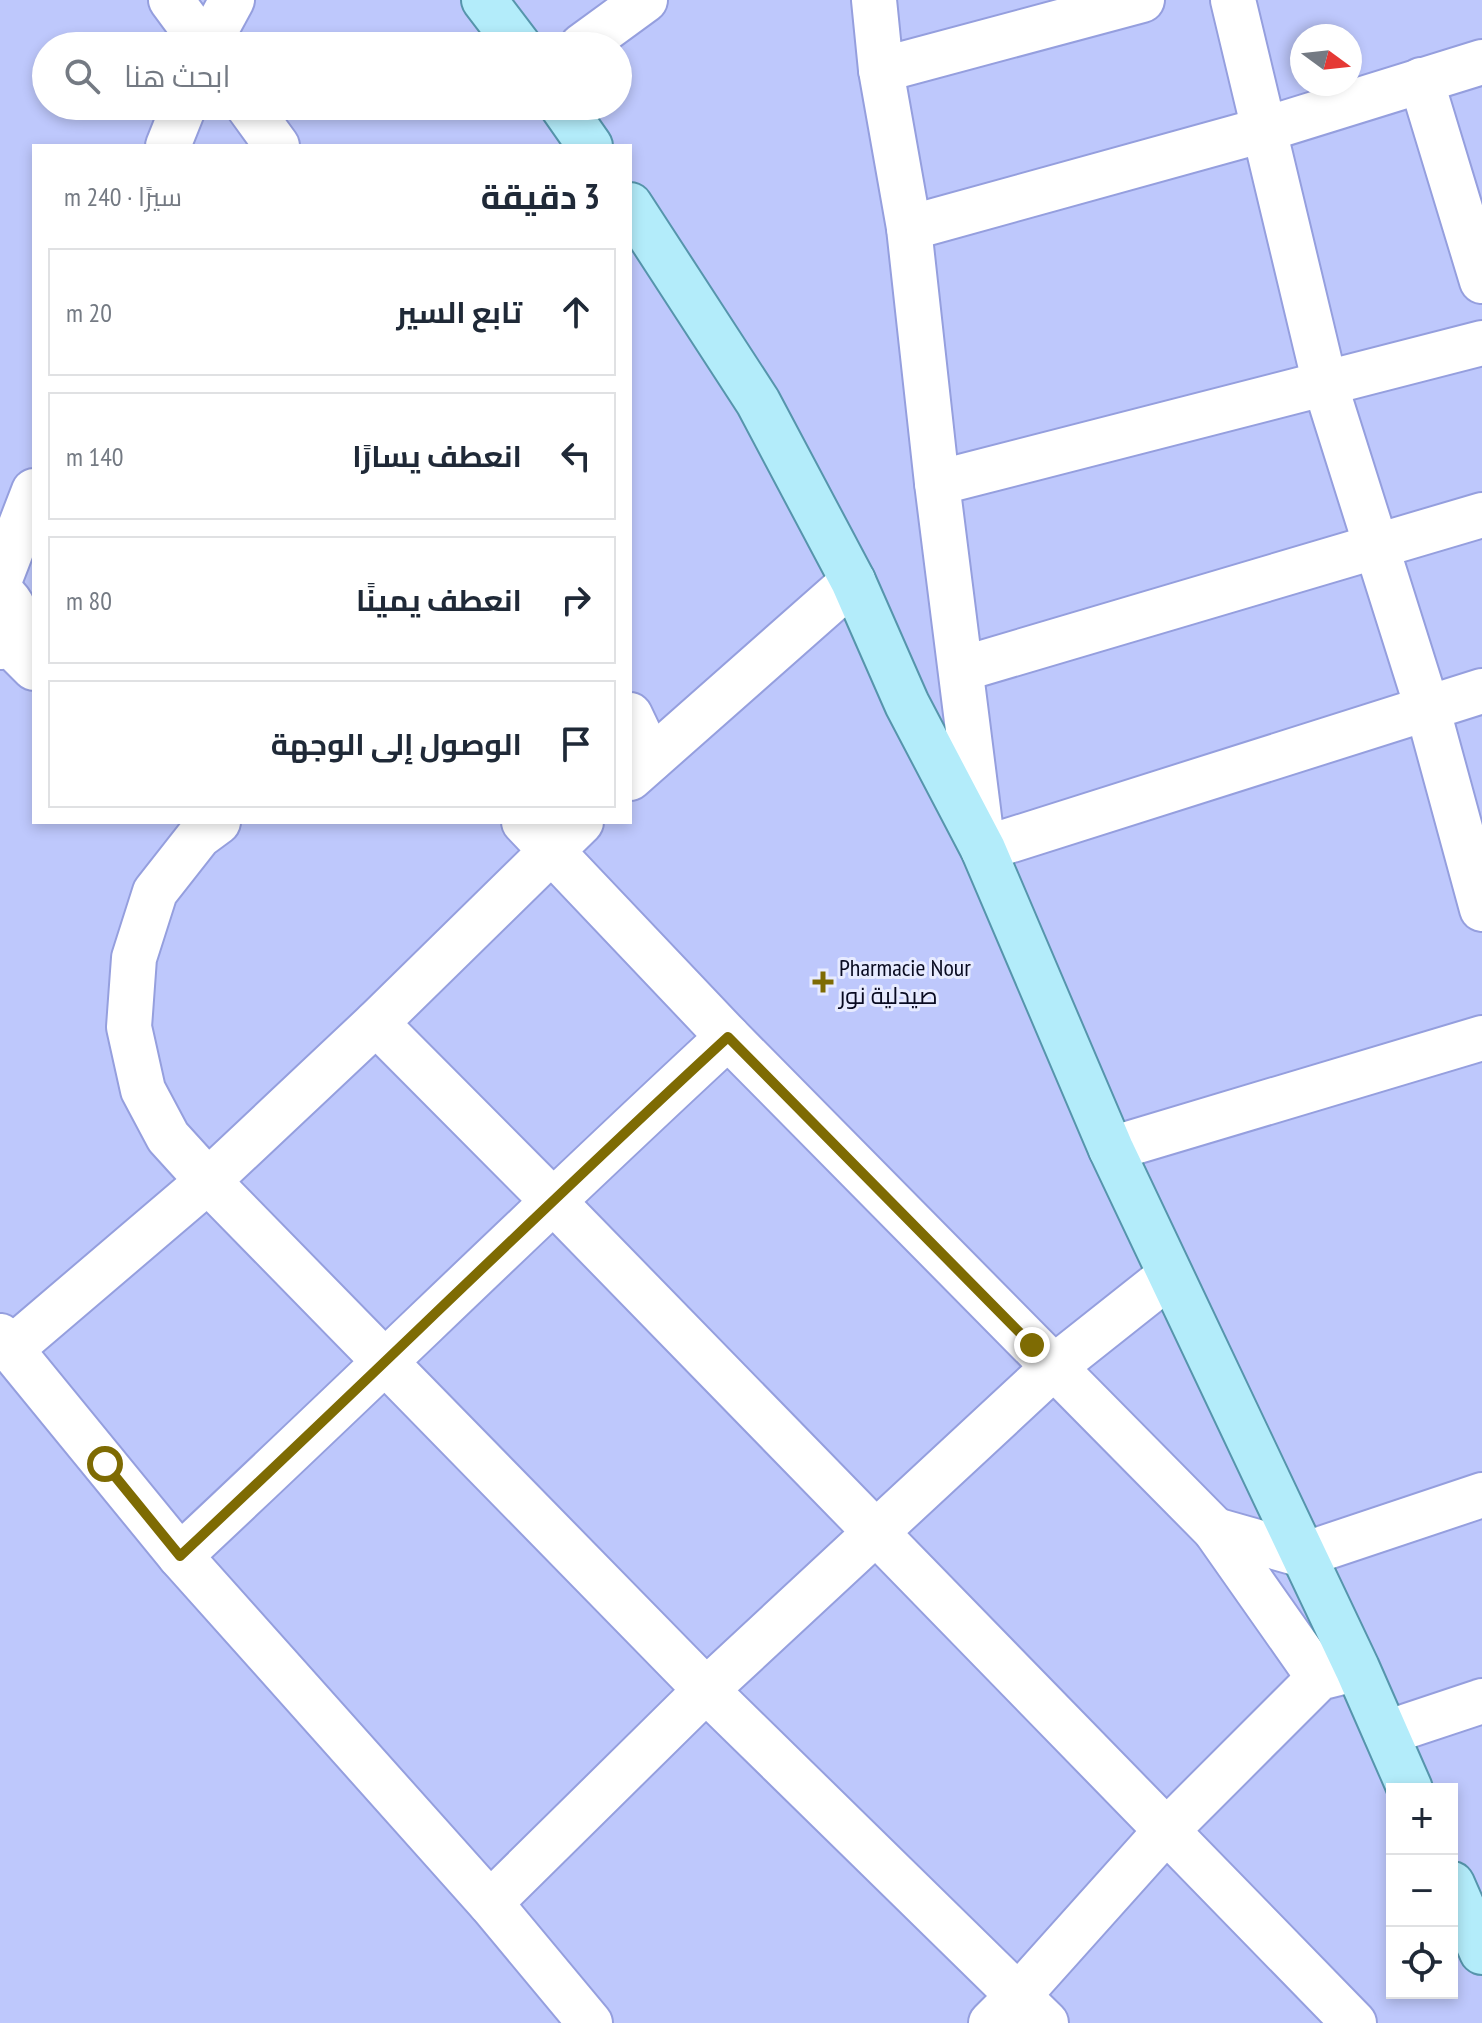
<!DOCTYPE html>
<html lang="ar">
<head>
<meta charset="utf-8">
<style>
	body { margin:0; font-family:"PT Sans Narrow",Cairo,sans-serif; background:#f6f6f7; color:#1f2937; direction:rtl }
	.controls { position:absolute; right:24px; bottom:24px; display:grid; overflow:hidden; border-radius:0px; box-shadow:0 4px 12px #0003 }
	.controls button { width:72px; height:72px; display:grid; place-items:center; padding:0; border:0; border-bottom:2px solid #e0e1e3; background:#fff; color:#1f2937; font:40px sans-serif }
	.compass { position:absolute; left:1290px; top:24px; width:72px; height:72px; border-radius:50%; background:#fff; box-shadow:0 4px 12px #0003; rotate:105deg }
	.stop { position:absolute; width:24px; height:24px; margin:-18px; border:6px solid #7e6b03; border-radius:50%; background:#fff }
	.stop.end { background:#7e6b03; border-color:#fff; box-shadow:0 2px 8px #0008 }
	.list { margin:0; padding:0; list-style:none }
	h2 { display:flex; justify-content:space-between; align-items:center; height:104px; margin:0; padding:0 32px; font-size:34px }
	h2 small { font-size:26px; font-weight:400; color:#747a83 }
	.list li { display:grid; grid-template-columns:52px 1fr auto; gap:24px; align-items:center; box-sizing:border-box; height:128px; margin:0 16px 16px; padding:0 16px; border:2px solid #e0e1e3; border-radius:0px }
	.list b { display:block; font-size:30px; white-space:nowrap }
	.list em { font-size:26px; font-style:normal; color:#747a83 }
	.icon { flex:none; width:44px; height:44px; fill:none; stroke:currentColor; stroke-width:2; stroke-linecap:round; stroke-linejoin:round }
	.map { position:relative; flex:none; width:1482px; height:2023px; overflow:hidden; direction:ltr }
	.search { position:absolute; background:#fff; box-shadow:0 4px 12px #0003; left:32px; top:32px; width:600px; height:88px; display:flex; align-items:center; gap:20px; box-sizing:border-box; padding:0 28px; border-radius:44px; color:#747a83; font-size:30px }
	.panel { position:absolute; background:#fff; box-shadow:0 4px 12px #0003; left:32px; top:144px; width:600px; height:680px; border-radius:0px; direction:rtl }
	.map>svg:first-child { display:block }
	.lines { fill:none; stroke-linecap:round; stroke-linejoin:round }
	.minor-casing { stroke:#959fde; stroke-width:48 }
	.major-casing { stroke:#5695ac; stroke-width:48 }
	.minor { stroke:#fff; stroke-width:44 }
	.major { stroke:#b3ecfa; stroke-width:44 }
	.route { stroke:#7e6b03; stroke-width:10 }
	.poi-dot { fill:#7e6b03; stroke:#e7ebff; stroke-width:3 }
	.labels { text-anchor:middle; stroke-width:6; stroke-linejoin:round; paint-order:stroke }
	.poi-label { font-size:24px; fill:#090b21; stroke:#e7ebff; text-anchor:start }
</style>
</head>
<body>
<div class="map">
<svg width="1482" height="2023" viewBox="0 0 1482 2023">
	<rect width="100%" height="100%" fill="#bec8fc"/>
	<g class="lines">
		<defs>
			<g id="minor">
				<path d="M171 0 205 46"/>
				<path d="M874 0 881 70 909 228 937 483 983 849 1482 691"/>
				<path d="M1233 0 1325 384 1427 707 1482 909"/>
				<path d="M207 46 232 0"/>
				<path d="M582 46 645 0"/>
				<path d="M881 70 1142 0"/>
				<path d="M1421 80 1482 281"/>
				<path d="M248 106 277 146"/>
				<path d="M168 146 184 106"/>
				<path d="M909 228 1263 130 1482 62"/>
				<path d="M937 483 1482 343"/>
				<path d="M0 579 34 491"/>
				<path d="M0 593C21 606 20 633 0 647"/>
				<path d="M8 642 34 668"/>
				<path d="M962 669 1482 515"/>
				<path d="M630 715 651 759"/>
				<path d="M630 778 853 581"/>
				<path d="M218 822 199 836 155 892 134 958 129 1027 143 1090 168 1137 208 1181 706 1690 1046 2023"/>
				<path d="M524 822 728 1037 1215 1530 1319 1678"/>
				<path d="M376 1023 552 1200 1354 2023"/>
				<path d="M1111 1149 1482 1038"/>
				<path d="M0 1336 180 1556 490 1903 590 2023"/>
				<path d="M11 1349 208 1181 376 1023 581 822"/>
				<path d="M1215 1530 1303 1555 1482 1495"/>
				<path d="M180 1556C364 1384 543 1208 728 1037"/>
				<path d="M1386 1733 1482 1701"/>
				<path d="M490 1903 706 1690 1054 1367 1170 1275"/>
				<path d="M991 2023 1018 1996 1165 1832 1319 1678 1347 1671"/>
			</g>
			<g id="major">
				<path d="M484 0 519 46"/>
				<path d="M562 106 590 146"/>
				<path d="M630 205 758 402 853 581 907 704 983 849 1111 1149 1357 1668 1410 1789"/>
				<path d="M1452 1884 1482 1952"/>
			</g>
		</defs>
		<use href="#minor" class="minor-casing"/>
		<use href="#major" class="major-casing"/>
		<use href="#minor" class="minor"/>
		<use href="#major" class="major"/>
	</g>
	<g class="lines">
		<path class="route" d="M105 1464 180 1556C364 1384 543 1207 728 1037L1032 1345"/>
	</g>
	<path class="poi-dot" d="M819 970h8v8h8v8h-8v8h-8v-8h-8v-8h8z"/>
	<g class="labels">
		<g class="poi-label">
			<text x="839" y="976">Pharmacie Nour<tspan x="839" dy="28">صيدلية نور</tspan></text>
		</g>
	</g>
</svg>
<div class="controls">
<button>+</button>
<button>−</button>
<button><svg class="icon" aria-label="locate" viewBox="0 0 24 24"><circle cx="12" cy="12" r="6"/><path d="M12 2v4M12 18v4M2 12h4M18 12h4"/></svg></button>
</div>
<svg class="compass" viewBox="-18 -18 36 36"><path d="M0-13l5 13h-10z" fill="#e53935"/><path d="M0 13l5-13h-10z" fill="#747a83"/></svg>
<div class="stop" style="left:105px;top:1464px"></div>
<div class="stop end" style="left:1032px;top:1345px"></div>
<div class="search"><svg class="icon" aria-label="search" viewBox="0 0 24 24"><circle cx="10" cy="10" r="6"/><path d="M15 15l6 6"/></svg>ابحث هنا</div>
<section class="panel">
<h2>3 دقيقة<small>سيرًا · 240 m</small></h2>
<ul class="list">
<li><svg class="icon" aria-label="ahead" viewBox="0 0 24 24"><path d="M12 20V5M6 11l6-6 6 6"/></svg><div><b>تابع السير</b></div><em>20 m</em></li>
<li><svg class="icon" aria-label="left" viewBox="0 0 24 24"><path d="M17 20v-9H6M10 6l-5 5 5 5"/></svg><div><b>انعطف يسارًا</b></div><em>140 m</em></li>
<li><svg class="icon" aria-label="right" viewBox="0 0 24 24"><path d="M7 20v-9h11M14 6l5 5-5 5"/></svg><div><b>انعطف يمينًا</b></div><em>80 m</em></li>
<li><svg class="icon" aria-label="arrive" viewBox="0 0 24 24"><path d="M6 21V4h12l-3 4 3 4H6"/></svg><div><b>الوصول إلى الوجهة</b></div></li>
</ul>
</section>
</div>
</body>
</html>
